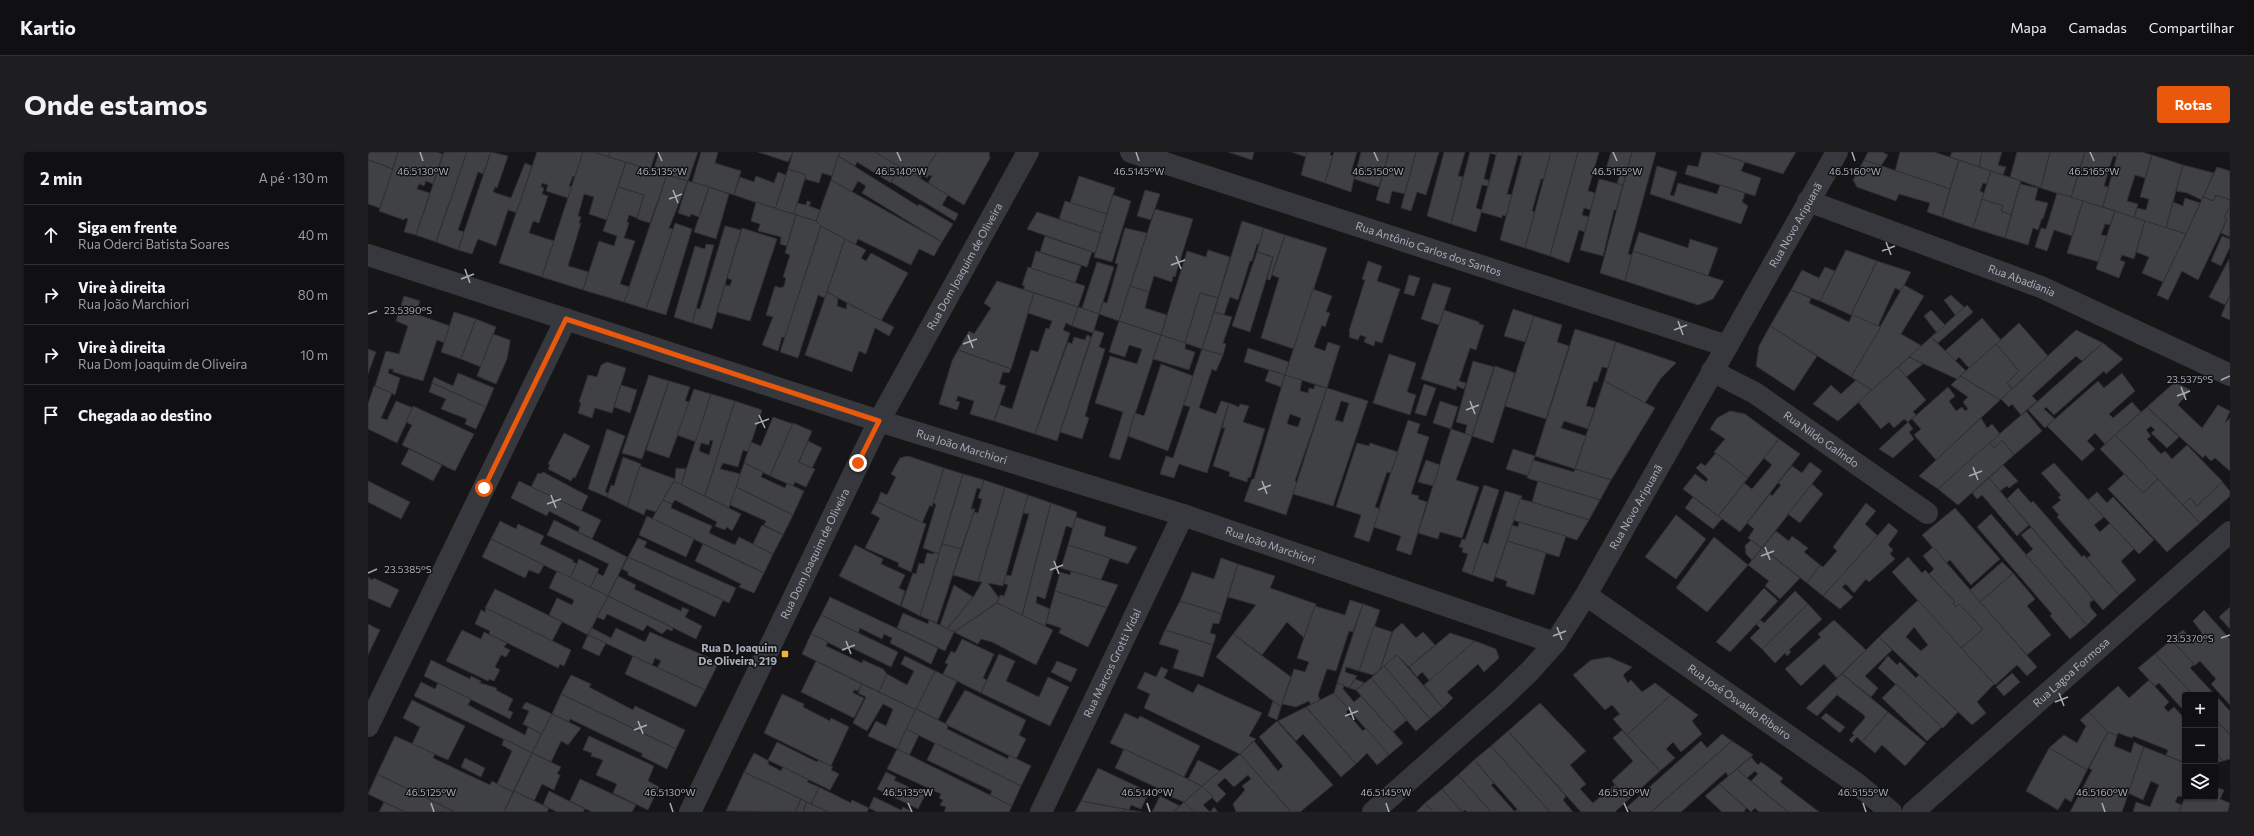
<!DOCTYPE html>
<html lang="pt">
<head>
<meta charset="utf-8">
<style>
	body { margin:0; font-family:Commissioner,sans-serif; background:#1e1e20; color:#f1f3f6 }
	.controls { position:absolute; right:12px; bottom:12px; display:grid; overflow:hidden; border-radius:4px; box-shadow:0 1px 3px #0004 }
	.controls button { width:36px; height:36px; display:grid; place-items:center; padding:0; border:0; border-bottom:1px solid #303032; background:#101012; color:#f1f3f6; font:20px sans-serif }
	.stop { position:absolute; width:12px; height:12px; margin:-9px; border:3px solid #ea580c; border-radius:50%; background:#fff }
	.stop.end { background:#ea580c; border-color:#fff; box-shadow:0 1px 4px #0008 }
	.list { margin:0; padding:0; list-style:none }
	h2 { display:flex; justify-content:space-between; align-items:center; height:52px; margin:0; padding:0 16px; font-size:17px }
	h2 small { font-size:13px; font-weight:400; color:#9c9d9f }
	.list li { display:grid; grid-template-columns:26px 1fr auto; gap:12px; align-items:center; box-sizing:border-box; height:60px; padding:0 16px; border-top:1px solid #303032 }
	.list b { display:block; font-size:15px; white-space:nowrap }
	.list p { margin:0; font-size:13px; white-space:nowrap; color:#9c9d9f }
	.list em { font-size:13px; font-style:normal; color:#9c9d9f }
	.icon { flex:none; width:22px; height:22px; fill:none; stroke:currentColor; stroke-width:2; stroke-linecap:round; stroke-linejoin:round }
	.map { position:relative; flex:none; width:1862px; height:660px; overflow:hidden; border-radius:4px }
	header { display:flex; align-items:center; gap:24px; box-sizing:border-box; height:56px; padding:0 20px; background:#101012; border-bottom:1px solid #303032 }
	header strong { font-size:19px }
	nav { display:flex; gap:22px; margin-inline-start:auto; font-size:14px }
	.intro { display:flex; align-items:center; justify-content:space-between; box-sizing:border-box; height:96px; padding:0 24px }
	h1 { margin:0; font-size:28px }
	.button { padding:10px 18px; border-radius:4px; background:#ea580c; color:#fff; font-size:14px; font-weight:700 }
	main { display:flex; gap:24px; padding:0 24px }
	aside { flex:1; background:#101012; border-radius:4px; box-shadow:0 1px 3px #0004 }
	.map>svg:first-child { display:block }
	.building { fill:#404145; stroke:#303034; fill-rule:evenodd }
	.lines { fill:none; stroke-linecap:round; stroke-linejoin:round }
	.minor { stroke:#37383d; stroke-width:22 }
	.route { stroke:#ea580c; stroke-width:5 }
	.ticks { fill:none; stroke:#a8adb8; stroke-width:1.5 }
	.poi-dot { fill:#f2b134; stroke:#111113; stroke-width:1.5 }
	.labels { text-anchor:middle; stroke-width:3; stroke-linejoin:round; paint-order:stroke }
	.street-label { font-size:11px; fill:#a8adb8; stroke:#111113 }
	.poi-label { font-size:11px; font-weight:bold; fill:#a8adb8; stroke:#111113; text-anchor:end }
	.ticks-label { font-size:10px; text-anchor:middle; fill:#a8adb8; stroke:#111113; stroke-width:3; stroke-linejoin:round; paint-order:stroke }
</style>
</head>
<body>
<header>
<strong>Kartio</strong>
<nav><a>Mapa</a><a>Camadas</a><a>Compartilhar</a></nav>
</header>
<div class="intro"><h1>Onde estamos</h1><a class="button">Rotas</a></div>
<main>
<aside>
<h2>2 min<small>A pé · 130 m</small></h2>
<ul class="list">
<li><svg class="icon" aria-label="ahead" viewBox="0 0 24 24"><path d="M12 20V5M6 11l6-6 6 6"/></svg><div><b>Siga em frente</b><p>Rua Oderci Batista Soares</p></div><em>40 m</em></li>
<li><svg class="icon" aria-label="right" viewBox="0 0 24 24"><path d="M7 20v-9h11M14 6l5 5-5 5"/></svg><div><b>Vire à direita</b><p>Rua João Marchiori</p></div><em>80 m</em></li>
<li><svg class="icon" aria-label="right" viewBox="0 0 24 24"><path d="M7 20v-9h11M14 6l5 5-5 5"/></svg><div><b>Vire à direita</b><p>Rua Dom Joaquim de Oliveira</p></div><em>10 m</em></li>
<li><svg class="icon" aria-label="arrive" viewBox="0 0 24 24"><path d="M6 21V4h12l-3 4 3 4H6"/></svg><div><b>Chegada ao destino</b></div></li>
</ul>
</aside>
<div class="map">
<svg width="1862" height="660" viewBox="0 0 1862 660">
	<rect width="100%" height="100%" fill="#161618"/>
	<g class="building">
		<path d="M0 0H30L25 17 0 8Z"/>
		<path d="M30 0H68L75 2 65 32 58 29 56 34 51 32 49 37 62 41 48 83 36 80 40 67 37 66 36 68 11 59Z"/>
		<path d="M76 0H99L68 90 48 83Z"/>
		<path d="M99 0H123L115 22 110 20 90 78 96 80 90 98 68 90Z"/>
		<path d="M123 0 140 4 129 36 127 35 125 40 143 46 157 11 164 14 149 61 140 58 128 94 110 87 104 102 90 98Z"/>
		<path d="M169 0H215L207 25 205 24 201 34 204 35 200 46 178 39 180 33 174 31 173 35 176 36 174 42 180 44 171 71 165 69 161 81 186 89 174 125 131 111Z"/>
		<path d="M215 0H226L258 10 239 68 221 62 226 45 216 42 210 64 213 65 211 71H213L200 114 221 120 215 138 174 125Z"/>
		<path d="M226 0H242L241 5Z"/>
		<path d="M242 0H288L282 18 241 5Z"/>
		<path d="M291 0H330L320 29 285 19Z"/>
		<path d="M333 0H350L347 11 373 19 366 43 324 30Z"/>
		<path d="M390 0H425L420 10Z"/>
		<path d="M425 0H472L464 24 454 21 451 31 437 27 438 23 420 17Z"/>
		<path d="M472 0H507L533 15 523 31 489 10 487 14 470 4Z"/>
		<path d="M507 0H569L552 27Z"/>
		<path d="M569 0H621L622 6 596 53 560 31 564 24 561 23 559 26 554 23Z"/>
		<path d="M860 0H886L884 8Z"/>
		<path d="M924 0H939L938 5Z"/>
		<path d="M939 0H963L962 3 965 4 957 31 933 23Z"/>
		<path d="M966 0H989L983 20 987 22 983 40 957 31Z"/>
		<path d="M993 0H1021L1011 35 986 27Z"/>
		<path d="M1021 0H1048L1037 42 1024 39 1021 52 1008 48Z"/>
		<path d="M1048 0H1071L1058 43 1049 40 1043 59 1033 56Z"/>
		<path d="M1076 0H1097L1090 24 1095 25 1083 72 1059 64Z"/>
		<path d="M1102 0H1129L1128 3 1122 1 1116 27 1122 29 1120 34 1114 33 1108 56 1114 58 1108 80 1083 72Z"/>
		<path d="M1129 0H1155L1154 4 1150 3 1139 42 1144 43 1138 64 1134 63V66L1113 60Z"/>
		<path d="M1155 0H1183L1176 27H1173L1164 59 1167 60 1157 96 1132 88Z"/>
		<path d="M1183 0H1210L1182 104 1157 96Z"/>
		<path d="M1210 0H1231L1220 39 1227 41 1223 58 1216 56 1214 63 1221 65 1217 80 1211 78 1201 111 1182 104Z"/>
		<path d="M1243 0H1264L1255 33 1249 32 1252 21 1238 17Z"/>
		<path d="M1264 0H1288L1260 102 1264 103 1257 129 1232 121Z"/>
		<path d="M1334 0H1345L1377 10 1373 19 1393 26 1387 44 1317 22 1320 13 1330 15Z"/>
		<path d="M1345 0H1428L1415 22Z"/>
		<path d="M1500 0H1514L1520 3 1513 14 1496 8Z"/>
		<path d="M1532 0H1566L1591 8 1582 37 1527 19Z"/>
		<path d="M1584 0H1614L1611 15 1582 5Z"/>
		<path d="M1614 0H1634L1630 13 1638 15 1635 23 1611 15Z"/>
		<path d="M1649 0H1682L1673 36 1642 25Z"/>
		<path d="M1682 0H1717L1703 46 1673 36Z"/>
		<path d="M1717 0H1750L1749 5 1745 4 1736 34 1741 35 1735 55 1703 46Z"/>
		<path d="M1750 0H1774L1784 3 1777 26 1767 23 1759 49 1770 52 1766 66 1735 55Z"/>
		<path d="M1784 3 1815 13 1798 76 1766 66 1769 56 1778 58 1781 47 1772 45Z"/>
		<path d="M470 4 550 54 551 52 585 72 574 90 494 41 498 34 490 29 484 40 463 28Z"/>
		<path d="M0 8 25 17 12 56 0 52Z"/>
		<path d="M1496 8 1582 37 1574 65 1559 60 1562 51 1531 42 1528 49 1489 35 1485 28Z"/>
		<path d="M1591 8 1623 19 1619 32 1615 31 1612 39 1616 41 1605 76 1574 65Z"/>
		<path d="M258 10 299 23 282 71 269 67 276 43 250 35Z"/>
		<path d="M1815 13 1846 21 1834 48 1819 41 1808 39Z"/>
		<path d="M1289 14 1309 20 1302 43 1306 44 1310 31 1349 42 1352 33 1377 41 1374 50 1380 54 1373 72 1282 42Z"/>
		<path d="M533 15 580 43 574 53 590 62 587 69 523 30Z"/>
		<path d="M1849 15 1862 19V48L1848 43 1845 49 1835 45Z"/>
		<path d="M420 17 438 23 426 62 407 57Z"/>
		<path d="M1623 19 1653 29 1643 63 1633 59 1635 54 1614 47Z"/>
		<path d="M410 20 418 23 407 57 366 43 372 25 386 30 388 24 406 31Z"/>
		<path d="M299 23 320 29 301 76 305 77 278 157 256 150Z"/>
		<path d="M711 24 747 36 739 62 702 51Z"/>
		<path d="M1231 27 1255 33 1248 58H1246L1235 104 1212 98Z"/>
		<path d="M463 28 574 90 566 104 551 97 543 113 490 87 487 93 453 74 448 69Z"/>
		<path d="M320 29 341 35 331 65 323 62 322 65 310 61Z"/>
		<path d="M1652 32 1670 36 1667 48 1680 51 1675 67 1674 66 1670 78 1665 76 1660 93 1637 86Z"/>
		<path d="M250 35 276 43 269 66 261 63 259 70 261 71 256 86 267 89 252 132 262 135 256 150 215 138 231 89 246 94 249 84 235 79Z"/>
		<path d="M341 35 361 42 348 87 326 80Z"/>
		<path d="M777 38 792 42 783 68 769 64Z"/>
		<path d="M1689 41 1715 49 1704 84 1686 78 1679 99 1667 95 1673 76 1678 77Z"/>
		<path d="M745 43 763 49 744 110 726 105Z"/>
		<path d="M1848 43 1862 48V54L1856 66 1859 67 1830 128 1814 119 1800 148 1789 143 1835 45 1845 49Z"/>
		<path d="M1817 46 1832 51 1818 82 1798 76 1805 50 1815 54Z"/>
		<path d="M1614 47 1635 54 1633 59 1643 63 1637 86 1605 76Z"/>
		<path d="M439 49 443 50 441 54 452 58 448 69 426 62 429 51 438 53Z"/>
		<path d="M697 49 739 62 733 81 691 67Z"/>
		<path d="M1715 49 1747 59 1742 73 1737 72 1733 83 1739 84 1731 110 1699 101Z"/>
		<path d="M388 50 428 63 419 94 412 92 413 85 390 79 392 72 383 69Z"/>
		<path d="M1862 54V85L1853 81 1859 67 1856 66Z"/>
		<path d="M787 57 825 67 807 125 805 124 804 130 786 124 781 140 762 134Z"/>
		<path d="M1747 59 1777 69 1766 107 1754 103 1752 108 1757 110 1751 126 1728 117Z"/>
		<path d="M669 60 733 81 727 101 659 77Z"/>
		<path d="M428 63 448 69 453 74 417 186 414 185 410 199 394 193 405 165 398 163 407 134 413 136 416 134 418 126 415 125 422 103 417 101Z"/>
		<path d="M874 69 896 76 891 92H889L884 109H882L870 148 862 145 856 163 846 160Z"/>
		<path d="M1777 69 1818 82 1795 130 1774 121 1781 105 1768 100Z"/>
		<path d="M307 71 324 77 298 163 278 157Z"/>
		<path d="M357 74 373 78 344 177 324 171 328 156 332 157Z"/>
		<path d="M453 74 477 87 457 146 450 143 430 206 412 200Z"/>
		<path d="M374 76 409 87 382 169 349 160 357 133 362 134 364 128 359 126Z"/>
		<path d="M757 76 779 81 751 169 731 162 735 150 739 151 750 112 747 111Z"/>
		<path d="M896 76 917 83 902 128 899 127 905 105 889 100Z"/>
		<path d="M1271 80 1320 96 1322 87 1350 96 1340 124 1265 99Z"/>
		<path d="M917 83 959 96 926 197 893 186 911 126 904 123Z"/>
		<path d="M677 84 724 100 719 115 672 100Z"/>
		<path d="M1854 84 1862 87V95L1853 114 1843 109Z"/>
		<path d="M477 87 498 98 493 106 498 109 503 101 540 121 513 169 459 140Z"/>
		<path d="M338 92 346 93 324 171 306 165 327 94 337 97Z"/>
		<path d="M840 98 862 105 850 146 832 141 817 191 793 183 819 99 838 105Z"/>
		<path d="M1478 98 1509 109 1483 163 1452 149Z"/>
		<path d="M668 99 713 114 707 131 663 116Z"/>
		<path d="M1265 99 1340 124 1356 129 1345 147 1330 153 1257 129Z"/>
		<path d="M889 100 905 105 882 180 864 174Z"/>
		<path d="M1861 107 1862 143 1857 153 1841 145Z"/>
		<path d="M1000 109 1014 114 1009 129 1032 137 1014 191 1007 189 1006 194 996 190 998 185 992 183 990 188 981 185 982 180 981 179 997 128 994 127Z"/>
		<path d="M1509 109 1543 120 1533 139 1527 136 1510 174 1483 163Z"/>
		<path d="M729 110 746 115 731 162 714 156Z"/>
		<path d="M660 115 717 134 710 155 655 137 657 134 654 133Z"/>
		<path d="M1457 115 1467 119 1452 149 1423 138 1434 118 1451 126Z"/>
		<path d="M1041 123 1052 126 1046 144 1036 141Z"/>
		<path d="M629 129 666 141 643 217 590 198 601 179 606 182 623 156 616 151Z"/>
		<path d="M1065 131 1083 136 1071 173 1053 167Z"/>
		<path d="M1536 133 1556 144 1533 182 1554 194 1504 238 1483 225Z"/>
		<path d="M762 134 781 140 777 156 799 163 793 183 751 169Z"/>
		<path d="M945 137 964 144 958 160 962 161 957 175 954 173 946 195 957 199 960 190 972 194 959 236 917 223Z"/>
		<path d="M1423 138 1443 146 1441 151 1481 170 1484 163 1513 175 1483 225 1402 174Z"/>
		<path d="M459 140 470 146 469 154 478 157 479 151 526 175 521 184 507 176 498 202 491 199 484 220 437 203Z"/>
		<path d="M666 141 710 155 704 174 698 171 695 178 702 181 667 282 626 269 632 253 644 257 663 198 670 200 678 176 681 177 684 169 660 161Z"/>
		<path d="M832 141 850 146 834 197 817 191Z"/>
		<path d="M1583 143 1597 156 1588 164 1576 148Z"/>
		<path d="M1862 143V168L1853 164Z"/>
		<path d="M36 144 52 149 48 162 82 174 77 191 69 188 55 229 25 220V217H21L20 221 32 226 27 243 7 234 18 199 31 202 40 174 28 169Z"/>
		<path d="M1599 153 1605 160 1570 191 1563 185Z"/>
		<path d="M710 155 731 162 725 181 704 174Z"/>
		<path d="M1145 157 1166 164 1157 190 1136 184Z"/>
		<path d="M1076 158 1111 170V172L1116 173 1108 198 1102 196 1091 229 1098 231 1096 237 1089 234 1088 238 1053 227Z"/>
		<path d="M1563 158 1577 173 1569 181 1556 164Z"/>
		<path d="M86 160 108 167 93 207 73 200Z"/>
		<path d="M846 160 864 165 855 191 858 192 855 203 834 197Z"/>
		<path d="M1166 164 1194 173 1189 190 1201 194 1178 267 1137 254Z"/>
		<path d="M1614 166 1633 188 1601 216 1591 205 1587 209 1577 199Z"/>
		<path d="M108 167 128 175 113 215 93 207Z"/>
		<path d="M751 169 793 183 752 308 741 305 755 260 727 251 742 204 769 212 774 197 761 193 757 205 741 200Z"/>
		<path d="M1651 171 1680 204 1644 237 1639 231 1651 219 1628 192Z"/>
		<path d="M1402 174 1449 204 1426 239 1388 214 1391 194Z"/>
		<path d="M1207 177 1248 190 1240 216 1234 215 1229 230 1226 229 1218 254 1227 256 1220 277 1196 269 1193 276 1218 284 1207 317 1167 304Z"/>
		<path d="M726 178 736 181 731 195 737 197 717 264 721 266 714 287 692 280Z"/>
		<path d="M1708 178 1735 191 1714 209 1708 204 1664 244 1669 249 1653 263 1644 252 1641 255 1633 247Z"/>
		<path d="M125 182 142 188V190L139 207 128 232 109 224Z"/>
		<path d="M719 183 723 185 689 289 667 282 700 190 704 192 706 185 717 188Z"/>
		<path d="M793 183 818 191 817 197 827 200 821 218 785 207Z"/>
		<path d="M1563 185 1598 219 1589 227 1541 205Z"/>
		<path d="M1248 190 1307 210 1308 211 1293 226 1277 251 1236 229Z"/>
		<path d="M1735 191 1755 207 1738 222 1736 219 1686 263 1678 255 1676 257 1687 267 1677 276 1660 258Z"/>
		<path d="M1628 192 1651 219 1639 231 1644 237 1632 248 1592 224Z"/>
		<path d="M880 196 921 210 917 223 876 210Z"/>
		<path d="M0 197 8 200 0 222Z"/>
		<path d="M834 197 855 203 848 219 844 217 831 256 848 262 853 249 861 251 839 321 811 312 806 326 792 322 798 304 805 306 822 255 815 253Z"/>
		<path d="M590 198 643 217 641 221 635 220 631 232 638 234 626 269 602 262 606 249 590 244 588 249 592 250 589 258 571 252 584 209Z"/>
		<path d="M1021 202 1048 211 1039 240 1048 243 1042 263 1005 251Z"/>
		<path d="M1541 205 1555 212 1538 225 1530 215Z"/>
		<path d="M1105 209 1126 215 1104 284 1097 282 1099 273 1088 270Z"/>
		<path d="M239 210 258 216 244 261 227 256 224 266 210 261 213 251 211 250 220 223 229 225 233 213Z"/>
		<path d="M793 212 825 224 800 299 760 284 767 261 776 264Z"/>
		<path d="M1127 214 1147 221 1125 291 1104 284Z"/>
		<path d="M1530 215 1558 248 1545 260 1548 263 1540 270 1536 267 1526 276 1521 270 1513 277 1490 250Z"/>
		<path d="M901 218 917 223 913 235 897 229Z"/>
		<path d="M90 221 126 236 118 255 64 231 66 225 85 234Z"/>
		<path d="M1754 221 1767 239 1741 262 1745 266 1764 250 1773 260 1737 292 1727 281 1719 289 1727 297 1714 309 1679 274 1730 229 1736 236Z"/>
		<path d="M281 223 301 229 274 307 254 301Z"/>
		<path d="M917 223 934 228 932 239 940 241 941 236 946 237 947 233 959 236 927 329 929 330 918 363 876 349 884 327H886ZM922 262 933 266 930 275 919 272Z"/>
		<path d="M1592 224 1632 248 1568 308 1546 283 1553 277 1544 267 1580 235 1587 244 1581 249 1588 259 1594 255 1597 259 1600 257 1595 250 1600 245 1583 233Z"/>
		<path d="M1488 228 1504 238 1470 269 1445 252 1463 233 1473 242Z"/>
		<path d="M301 229 322 235 317 249 322 250 301 306 278 298Z"/>
		<path d="M1236 229 1287 256 1243 328 1207 317Z"/>
		<path d="M1807 230 1822 238 1810 253 1834 276 1850 253 1862 259 1857 271 1862 266V319L1847 306 1843 309 1837 303 1835 306 1779 255Z"/>
		<path d="M64 231 118 255 108 277 97 272 99 267 73 257 78 247 61 240Z"/>
		<path d="M1056 232 1068 236 1058 264 1047 261Z"/>
		<path d="M253 233 269 238 262 261 246 255Z"/>
		<path d="M6 234 24 241 13 266 19 268 28 249 45 256 29 291 0 277V252Z"/>
		<path d="M959 236 1000 249 965 354 925 342ZM973 249 981 251 975 270 967 268Z"/>
		<path d="M326 237 343 242 328 290 309 283Z"/>
		<path d="M343 242 367 249 337 344 313 333ZM342 288 345 289 341 303 331 299 333 291 341 293Z"/>
		<path d="M367 249 394 258 380 300 375 298 370 315 355 311 352 317 373 322 361 356 337 344Z"/>
		<path d="M1072 249 1090 255 1083 277 1065 271Z"/>
		<path d="M861 251 871 255 872 252 881 254 875 270 897 277 882 326 880 325 879 330 861 324 862 320 845 314 857 276H854Z"/>
		<path d="M45 254 106 282 87 319 34 293 44 273 38 270Z"/>
		<path d="M1779 255 1811 285 1799 296 1783 281 1787 278 1783 274 1778 278 1783 284 1779 287 1793 302 1797 299 1804 307 1819 293 1855 330 1829 354 1822 346 1815 353 1747 283Z"/>
		<path d="M1362 259 1377 262 1411 287 1380 326 1346 300 1357 287 1342 277 1349 266Z"/>
		<path d="M1658 259 1674 279 1646 303 1634 288 1626 296 1621 291Z"/>
		<path d="M405 265 425 272 402 324 376 311 383 290 393 294Z"/>
		<path d="M1613 266 1619 276 1624 272 1632 282 1570 337 1551 324Z"/>
		<path d="M1040 268 1052 272 1049 281 1061 285 1043 342 1051 344 1050 347 1059 350 1043 403 1028 398 1033 384 1005 375Z"/>
		<path d="M1540 270 1545 277 1541 280 1546 287 1525 306 1511 297Z"/>
		<path d="M425 271 444 279 431 310 447 317 438 335 427 330 425 334 402 324Z"/>
		<path d="M239 277 257 284 237 340 240 341 239 345 220 337Z"/>
		<path d="M1083 277 1104 284 1088 328 1111 335 1094 386 1072 380 1070 387 1050 381Z"/>
		<path d="M196 281 222 294 207 326 205 325 203 329 180 317 182 313 180 312Z"/>
		<path d="M1747 283 1790 327 1775 341 1732 297Z"/>
		<path d="M1411 287 1432 302 1372 380 1350 364 1376 331 1384 337 1404 313 1396 306Z"/>
		<path d="M1634 288 1646 303 1590 353 1570 337 1621 291 1626 296Z"/>
		<path d="M440 289 454 296 444 316 431 310Z"/>
		<path d="M989 291 1001 294 1002 291 1030 300 1023 321 1019 320 1007 355 1012 357 1001 390 986 385 993 363 968 355Z"/>
		<path d="M41 297 74 313 65 329 33 312Z"/>
		<path d="M1145 297 1167 304 1160 324 1138 317Z"/>
		<path d="M1348 301 1380 326 1350 364 1315 337 1327 322 1338 330 1340 327 1328 316 1333 311 1337 314Z"/>
		<path d="M540 304 576 316 564 355 562 353 554 371 509 350 513 340 519 343 528 325 523 322 532 306Z"/>
		<path d="M255 305 273 312 259 355 239 345 243 333 246 334Z"/>
		<path d="M1058 308 1072 313 1065 334 1050 330Z"/>
		<path d="M1165 308 1206 320 1207 317 1243 328 1232 348 1159 326Z"/>
		<path d="M1442 310 1454 319 1394 396 1380 386 1386 377 1379 371 1402 342 1404 344 1413 333 1410 331 1424 314 1434 321Z"/>
		<path d="M376 311 395 320 393 325 417 336 419 331 436 339 425 363 368 335Z"/>
		<path d="M1686 311 1736 365 1726 373 1732 380 1742 371 1766 397 1753 409 1768 428 1751 443 1719 406 1723 403 1689 365 1691 363 1684 355 1693 348 1690 345 1693 343 1673 321Z"/>
		<path d="M1635 313 1650 329 1641 336 1639 334 1632 339 1621 326Z"/>
		<path d="M272 314 307 327 308 316 318 317 313 333 306 329 288 360 278 357 276 363 259 355Z"/>
		<path d="M576 316 595 322 571 402 555 396 568 352 565 351Z"/>
		<path d="M175 320 220 344 213 359 163 335 170 321 173 322Z"/>
		<path d="M595 322 616 328 613 337 609 336 603 357H607L593 397 574 392Z"/>
		<path d="M1756 322 1775 341 1790 327 1832 371 1799 400 1740 337Z"/>
		<path d="M1621 326 1661 373 1649 384 1614 343 1609 347 1604 341Z"/>
		<path d="M616 328 637 335 610 430 585 423 606 360 610 361 614 347 610 346Z"/>
		<path d="M0 329 42 350 33 367 0 350Z"/>
		<path d="M151 329 233 368 224 387 210 380 212 375 181 359 179 364 143 346Z"/>
		<path d="M306 329 373 362 364 379 359 375 357 378 347 374 349 370 307 348 304 352 295 348Z"/>
		<path d="M1170 329 1232 348 1221 368 1164 350Z"/>
		<path d="M1854 330 1862 339V344L1832 371 1815 353 1822 346 1829 354Z"/>
		<path d="M1444 332 1455 342 1432 371 1420 362Z"/>
		<path d="M1116 333 1131 338 1104 423 1094 419 1100 402 1094 400 1095 396 1091 395 1094 387 1097 388Z"/>
		<path d="M368 335 425 363 415 383 396 373 398 369 362 353Z"/>
		<path d="M637 335 660 343 635 434 620 431 631 446 630 450 586 480 579 477 606 444 614 430 610 429Z"/>
		<path d="M1650 336 1663 351 1665 349 1714 405 1716 403 1751 443 1735 458 1639 347Z"/>
		<path d="M1137 339 1154 344 1125 430 1104 423 1115 390 1120 392Z"/>
		<path d="M1729 340 1739 351 1745 345 1786 388 1771 402 1720 348Z"/>
		<path d="M660 343 683 351 654 464 629 451 632 443 636 444 640 433 635 431 638 423 643 424 661 362 655 361Z"/>
		<path d="M1325 345 1354 367 1345 377 1317 356Z"/>
		<path d="M1152 347 1164 350 1221 368 1209 388 1151 370 1145 368Z"/>
		<path d="M295 348 304 352 303 356 344 374 341 381 367 393 371 385 405 402 396 421 284 367Z"/>
		<path d="M509 350 558 372 543 420 530 414 531 411 497 396 512 366 503 361Z"/>
		<path d="M683 351 709 360 705 376 698 374 677 447 669 444 668 451 682 457 677 475 654 464Z"/>
		<path d="M1498 351 1508 359 1497 372 1510 384 1455 444 1439 431 1452 413 1455 415 1469 399 1465 395Z"/>
		<path d="M1587 356 1632 407 1603 433 1582 408 1578 411 1554 383Z"/>
		<path d="M1623 362 1719 473 1702 487 1682 464 1684 462 1609 375Z"/>
		<path d="M1308 363 1338 387 1308 427 1277 405Z"/>
		<path d="M279 364 326 387 318 405 271 383Z"/>
		<path d="M708 365 738 375 736 384 769 395 760 412 700 393Z"/>
		<path d="M186 368 259 405 240 444 222 436 229 421 235 424 241 412 179 383Z"/>
		<path d="M132 369 148 377 150 372 176 384 172 392 205 408V410L209 412 202 426 123 387Z"/>
		<path d="M1151 370 1198 384 1191 405 1139 389 1144 373 1150 375Z"/>
		<path d="M1521 371 1530 379 1520 393 1525 398 1522 402 1527 407 1501 430 1498 427 1486 441 1478 432 1474 435 1485 445 1472 457 1455 444Z"/>
		<path d="M394 373 415 383 405 402 385 392Z"/>
		<path d="M1663 375 1726 448 1722 450V455L1729 463 1719 473 1658 403 1665 397 1653 383Z"/>
		<path d="M1408 379 1421 389 1424 384 1440 396 1436 400 1452 413 1439 431 1394 396Z"/>
		<path d="M1346 385 1380 413 1339 460 1308 436Z"/>
		<path d="M270 386 279 390 276 395 368 436 361 451 260 405Z"/>
		<path d="M123 387 176 413 171 422 161 418 157 426 114 405Z"/>
		<path d="M1383 388 1394 396 1384 408 1378 402 1377 394Z"/>
		<path d="M1139 389 1178 401 1166 443 1138 434 1139 429 1127 425Z"/>
		<path d="M335 392 396 421 386 441 371 435 373 432 327 409Z"/>
		<path d="M574 392 593 397 569 471 552 464Z"/>
		<path d="M487 393 515 407 513 412 537 423 531 436 537 439 532 454 471 424Z"/>
		<path d="M700 393 742 406 733 428 693 416Z"/>
		<path d="M1565 395 1669 515 1659 524 1649 513 1627 533 1593 496 1615 477 1591 452 1588 455 1585 451 1587 450 1561 422 1566 417 1555 404Z"/>
		<path d="M1394 396 1432 426 1412 447 1397 434 1401 429 1380 413Z"/>
		<path d="M566 400 571 402 552 464 533 454 545 421 548 422 551 411 556 412 559 401 566 402Z"/>
		<path d="M260 405 355 448 347 465 260 423V420L254 417Z"/>
		<path d="M1540 405 1554 421 1557 418 1587 450 1585 451 1588 455 1591 452 1615 477 1593 496 1524 420Z"/>
		<path d="M853 406 870 412 854 462 812 449 824 420 846 427Z"/>
		<path d="M211 407 231 417 222 436 202 426Z"/>
		<path d="M1634 410 1645 421 1612 450 1602 438Z"/>
		<path d="M870 412 907 424 902 436 948 452 936 486 919 470 894 503 865 482 888 453 860 445Z"/>
		<path d="M189 419 240 444 220 483 181 463 189 446 204 453 206 448 181 436Z"/>
		<path d="M703 419 750 433 739 456 687 439 692 420 702 423Z"/>
		<path d="M1645 421 1667 447 1659 454 1683 483 1659 503 1612 450Z"/>
		<path d="M250 424 268 433 266 437 313 459 314 455 321 458 317 465 334 474 328 487 240 444Z"/>
		<path d="M0 425 4 428 6 426 31 438 22 456 0 446Z"/>
		<path d="M586 433 605 445 579 477 572 473Z"/>
		<path d="M1396 436 1410 449 1362 500 1348 490Z"/>
		<path d="M127 437 194 470 184 489 117 456Z"/>
		<path d="M687 439 739 456 720 495 691 481 693 476 678 471Z"/>
		<path d="M1427 439 1440 452 1394 497 1382 486 1392 476 1388 472 1392 468 1396 471Z"/>
		<path d="M240 444 305 476 304 479 299 477 294 482 279 473 275 479 239 462 236 468 229 465Z"/>
		<path d="M462 445 570 496 563 512 522 491 524 486 516 482 514 487 492 476 490 481 453 463Z"/>
		<path d="M982 448 995 452 985 480 981 479 968 519 959 517 950 543 952 548 943 553 941 549 928 555 914 552 926 517 937 520 941 510 929 506 947 454 977 463Z"/>
		<path d="M1550 448 1626 532 1609 550 1618 561 1604 573 1511 485ZM1546 475 1560 493 1553 499 1538 485Z"/>
		<path d="M812 449 854 462 851 472 845 471 842 481 848 483 845 493 797 478Z"/>
		<path d="M629 451 685 478 668 513 624 490 613 487 610 492 586 480Z"/>
		<path d="M995 452 1012 458 991 519 978 515 977 520 989 524 981 536 969 531Z"/>
		<path d="M1440 452 1454 467 1421 498 1423 500 1419 504 1417 501 1407 511 1394 497Z"/>
		<path d="M1862 455V477L1851 465Z"/>
		<path d="M118 456 203 498 196 514 192 512 190 516 121 482 122 479 107 472 113 458 117 460Z"/>
		<path d="M1836 458 1862 487V553L1843 532 1848 527 1832 509 1826 514 1803 488 1815 478 1825 489 1834 481 1825 469Z"/>
		<path d="M535 461 560 472 561 468 586 480 577 499 529 476Z"/>
		<path d="M453 463 530 500 523 515 480 494 477 499 443 482Z"/>
		<path d="M1466 468 1498 498 1469 526 1456 512 1433 534 1417 517 1453 485 1450 482Z"/>
		<path d="M1034 471 1048 486 1055 480 1067 493 1041 515 1029 503 1012 518 1025 479Z"/>
		<path d="M0 472 12 478 0 503Z"/>
		<path d="M1006 474 1024 480 1012 518 1005 523 991 519Z"/>
		<path d="M224 476 243 486 248 476 277 490 282 480 351 510 337 538 289 516 293 509 287 506 284 513 220 483Z"/>
		<path d="M94 478 113 487 116 480 139 491 136 495 142 498 138 505 133 503 127 515 132 518 126 529 121 527 120 529 78 509Z"/>
		<path d="M797 478 845 493 835 525 805 516 811 498 791 492Z"/>
		<path d="M1082 481 1107 489 1062 529 1054 520 1049 525 1041 515Z"/>
		<path d="M443 482 460 490 458 494 494 511 495 508 515 517 519 522 511 540 434 502Z"/>
		<path d="M865 482 923 525 913 555 848 505Z"/>
		<path d="M220 483 238 491 231 504 214 496Z"/>
		<path d="M1511 485 1524 498 1497 524 1510 536 1503 545 1474 522Z"/>
		<path d="M594 487 626 502 615 526 619 528 613 541 575 522 580 512 577 511 583 499 587 501Z"/>
		<path d="M1803 488 1826 512 1822 516 1862 559V583L1847 567V543H1825L1787 502Z"/>
		<path d="M1107 489 1128 497 1131 506 1116 520 1110 512 1079 540 1085 546 1075 556 1056 533Z"/>
		<path d="M631 502 647 509 638 529 671 545 680 525 701 535 682 574 613 541Z"/>
		<path d="M1787 502 1825 543H1817V560L1791 531 1787 534 1770 516Z"/>
		<path d="M1029 503 1075 556 1062 567 1016 514Z"/>
		<path d="M265 504 337 538 328 555 257 522Z"/>
		<path d="M537 504 567 519 548 558 511 540 519 522 539 533 546 519 533 512Z"/>
		<path d="M1520 504 1529 513 1532 510 1548 526 1551 523 1590 560 1575 576 1510 516Z"/>
		<path d="M1241 505 1264 515 1255 523 1260 531 1263 528 1274 540 1287 531 1303 543 1259 583 1245 567 1252 562 1244 553 1237 558 1205 523 1223 508Z"/>
		<path d="M63 508 102 527 103 524 113 529 112 531 129 536 128 538 145 547 140 558 145 560 142 567 56 524Z"/>
		<path d="M448 509 494 532 490 539 486 538 485 541 496 546 486 566 433 540Z"/>
		<path d="M689 509 709 517 703 530 683 520Z"/>
		<path d="M1016 514 1062 567 1048 579 1003 526Z"/>
		<path d="M793 515 800 518 796 526 825 541 830 532 894 561 881 584 888 587 872 602 776 556 782 542 769 536 777 520 788 525Z"/>
		<path d="M567 519 589 529 570 568 548 557Z"/>
		<path d="M1644 521 1652 530 1636 544 1628 535Z"/>
		<path d="M1474 522 1520 560 1494 590 1489 585 1484 591 1481 588 1486 583 1484 581 1497 566 1496 563 1469 543 1449 564 1438 556Z"/>
		<path d="M203 523 223 532 221 535 265 558 267 554 317 578 308 597 193 542Z"/>
		<path d="M1003 526 1039 568 1025 580 988 538Z"/>
		<path d="M987 527 997 531 988 538 981 536Z"/>
		<path d="M1781 528 1801 550 1796 555 1800 560 1806 555 1817 567V611L1798 603 1800 598 1765 584 1764 586 1750 581 1749 584 1739 580 1721 560 1750 534 1761 546Z"/>
		<path d="M53 530 67 537 70 531 103 547 100 553 157 583 160 575 174 582 164 601 46 544Z"/>
		<path d="M969 531 976 533 975 537 986 550 993 544 1035 591 1021 603 966 541Z"/>
		<path d="M494 532 548 558 529 597 500 584 508 569 518 574 525 557 515 552 499 579 485 571 498 545 490 541Z"/>
		<path d="M1528 532 1574 575 1559 589 1514 546Z"/>
		<path d="M597 538 658 568 651 583 658 587 648 607 577 572Z"/>
		<path d="M966 541 981 557 978 560 995 579 998 576 1021 603 1009 613 999 601 988 612 938 555Z"/>
		<path d="M193 542 308 597 299 617 273 604 275 602 202 567 201 570 184 562Z"/>
		<path d="M414 542 436 552 435 555 462 569 463 566 481 575 463 614 396 581Z"/>
		<path d="M1303 543 1330 563 1324 569 1334 582 1313 600 1305 590 1298 597 1307 606 1292 619 1259 583Z"/>
		<path d="M44 548 97 574 80 608 44 592 52 575 35 566Z"/>
		<path d="M905 549 913 555 909 568 900 564Z"/>
		<path d="M158 550 184 562 174 582 155 572 161 559 154 556Z"/>
		<path d="M1172 551 1218 599 1202 613 1218 632 1212 637 1225 651 1247 633 1260 648 1247 660H1213L1140 579Z"/>
		<path d="M938 555 988 612 973 625 935 582 928 589 910 569Z"/>
		<path d="M548 557 580 573 579 577 640 607 641 603 663 614 653 634 538 577Z"/>
		<path d="M1520 560 1558 591 1537 614 1514 593 1507 601 1494 590Z"/>
		<path d="M1721 560 1740 580 1719 618 1681 596 1696 583 1709 591 1718 574 1712 568Z"/>
		<path d="M757 561 770 567 772 564 832 594 816 625 742 591Z"/>
		<path d="M1458 561 1477 575 1472 581 1453 566Z"/>
		<path d="M184 562 213 576 200 593 193 589 183 610 164 601Z"/>
		<path d="M1847 567 1862 583V607L1855 609 1847 600Z"/>
		<path d="M909 569 965 633 932 660H923L872 602 886 589 910 619 915 614 891 585Z"/>
		<path d="M538 577 551 583 541 604 529 597Z"/>
		<path d="M1254 578 1292 619 1260 648 1244 629 1265 609 1245 586Z"/>
		<path d="M1140 579 1198 644 1195 648 1205 660H1182L1123 594Z"/>
		<path d="M1740 580 1749 584 1746 594 1763 601 1766 590 1776 595 1754 660H1702L1724 618 1721 616Z"/>
		<path d="M1354 582 1364 589 1283 660H1264L1259 655 1333 589 1339 596Z"/>
		<path d="M27 584 67 602 65 606 122 633 124 629 145 640 136 660H87L9 622Z"/>
		<path d="M221 584 286 614 280 629 291 635 280 658 245 641 249 632 228 623 235 608 223 604 224 601 215 598Z"/>
		<path d="M136 587 164 601 145 640 129 632 144 599 134 593Z"/>
		<path d="M1364 589 1385 603 1360 624 1358 620 1313 660H1283Z"/>
		<path d="M409 590 449 610 450 608 465 615 463 618 471 622 462 638 400 608Z"/>
		<path d="M567 591 653 634 644 654 622 643 624 639 559 608Z"/>
		<path d="M1123 594 1182 660H1152L1149 657 1106 608Z"/>
		<path d="M1776 595 1817 611V645L1810 644 1807 650 1814 653 1811 660H1765L1768 650 1782 655 1791 633 1783 629 1775 648 1760 641Z"/>
		<path d="M1681 596 1719 618 1703 650 1697 646 1690 658 1658 639Z"/>
		<path d="M529 597 644 654 641 660H576L578 655 572 653 575 648 571 646 573 642 519 617Z"/>
		<path d="M756 597 820 627 834 634 816 650 801 644 802 642 747 616Z"/>
		<path d="M1847 600 1855 609 1847 611Z"/>
		<path d="M164 601 193 615 189 622 192 623 186 638 174 632 166 649 146 639Z"/>
		<path d="M386 601 401 609 400 612 413 619 415 615 441 628 439 630 451 635 443 652 376 620Z"/>
		<path d="M872 602 923 660H868L865 652 877 638 874 634 883 627 880 623 866 635 857 626 849 633 858 642 849 651 834 634Z"/>
		<path d="M1383 605 1390 613 1393 610 1415 626 1412 630 1451 660H1420L1383 629 1390 622 1387 619 1379 626 1369 617Z"/>
		<path d="M97 606 117 616 113 625 93 615Z"/>
		<path d="M830 608 852 619 834 634 820 627Z"/>
		<path d="M1106 608 1126 631 1123 633 1147 660 1149 657 1152 660H1123L1090 623Z"/>
		<path d="M730 616 781 640 773 657 763 653 761 658 713 649Z"/>
		<path d="M1369 617 1379 626 1420 660H1391L1387 656 1383 660 1351 632Z"/>
		<path d="M376 620 433 647 427 660 358 659Z"/>
		<path d="M518 620 528 625 526 628 557 643 550 657 509 637Z"/>
		<path d="M9 622 87 660H37L0 642Z"/>
		<path d="M1090 623 1123 660H1099L1097 658 1094 660 1074 637Z"/>
		<path d="M212 627 268 653 264 660H224L202 649Z"/>
		<path d="M1351 632 1378 656 1376 660H1354L1337 644Z"/>
		<path d="M834 634 845 645 835 653 842 660 846 655 850 660H826L816 650Z"/>
		<path d="M451 635 483 651 484 648 501 656 499 660H460L443 652Z"/>
		<path d="M1847 635 1856 638 1852 647 1862 651 1860 660H1811L1817 645H1847Z"/>
		<path d="M1074 637 1094 660H1065L1057 651Z"/>
		<path d="M146 639 181 656 179 660H136Z"/>
		<path d="M181 639 217 657 215 660H189L175 653Z"/>
		<path d="M792 644 812 654 805 660H784Z"/>
		<path d="M506 645 533 658 532 660H509L501 656Z"/>
		<path d="M433 647 439 650 435 660H427Z"/>
		<path d="M713 649 756 657 755 660H707Z"/>
		<path d="M16 650 37 660H11Z"/>
		<path d="M439 650 443 652 460 660H435Z"/>
		<path d="M816 650 826 660H805L812 654Z"/>
		<path d="M1057 651 1065 660H1048Z"/>
		<path d="M535 655 545 660H532Z"/>
		<path d="M756 657 761 658 774 660H755Z"/>
	</g>
	<g class="lines">
		<g class="minor">
			<path id="s1" d="M763 0 1359 194"/>
			<path id="s2" d="M1440 49 1673 135 1862 223"/>
			<path id="s3" d="M0 103 511 269 815 363 1187 491"/>
			<path id="s4" d="M1344 219 1387 241 1559 361"/>
			<path id="s5" d="M1218 443 1488 631 1523 660"/>
			<path d="M0 574 198 167"/>
			<path id="s6" d="M322 660 511 269 660 0"/>
			<path id="s7" d="M673 660 815 363"/>
			<path id="s8" d="M1005 660 1136 544 1162 519 1187 491 1218 443 1469 0"/>
			<path id="s9" d="M1545 660 1862 380"/>
		</g>
	</g>
	<g class="lines">
		<path class="route" d="M116 336 198 167 511 269 490 311"/>
	</g>
	<path class="ticks" d="M52 0 55 9M290 0 294 9M529 0 533 9M768 0 771 9M1006 0 1010 9M1245 0 1249 9M1484 0 1487 9M1722 0 1726 9M305 38 310 51M301 47 314 42M1518 90 1523 103M1514 99 1527 94M808 104 813 117M803 113 817 108M97 117 102 131M93 127 106 122M0 162 9 159M1310 169 1315 183M1306 178 1319 173M600 183 605 196M595 192 609 187M1853 228 1862 224M1813 235 1818 248M1809 244 1822 239M1102 249 1107 262M1098 258 1111 253M391 263 397 276M387 272 401 267M1605 315 1610 328M1601 324 1614 319M894 329 899 342M890 338 903 333M183 343 188 356M179 352 193 347M1397 395 1402 408M1393 404 1406 399M686 409 691 422M682 418 695 413M0 421 9 417M1189 475 1194 488M1185 484 1198 479M1853 486 1862 483M478 489 483 502M474 498 487 493M1691 541 1696 554M1687 550 1700 545M981 555 986 568M977 564 990 559M270 569 275 582M266 578 279 573M63 651 66 660M302 651 305 660M540 651 544 660M779 651 782 660M1018 651 1021 660M1256 651 1260 660M1495 651 1498 660M1734 651 1737 660"/>
	<rect class="poi-dot" x="413" y="498" width="8" height="8" rx="2"/>
	<g class="labels">
		<g class="street-label">
			<text dy="4" stroke="none"><textPath href="#s8" startOffset="731">Rua Novo Aripuanã</textPath></text>
			<text dy="4" stroke="none"><textPath href="#s1" startOffset="313">Rua Antônio Carlos dos Santos</textPath></text>
			<text dy="4" stroke="none"><textPath href="#s6" startOffset="611">Rua Dom Joaquim de Oliveira</textPath></text>
			<text dy="4" stroke="none"><textPath href="#s2" startOffset="228">Rua Abadiania</textPath></text>
			<text dy="4" stroke="none"><textPath href="#s4" startOffset="129">Rua Nildo Galindo</textPath></text>
			<text dy="4" stroke="none"><textPath href="#s3" startOffset="624">Rua João Marchiori</textPath></text>
			<text dy="4" stroke="none"><textPath href="#s8" startOffset="407">Rua Novo Aripuanã</textPath></text>
			<text dy="4" stroke="none"><textPath href="#s3" startOffset="948">Rua João Marchiori</textPath></text>
			<text dy="4" stroke="none"><textPath href="#s6" startOffset="287">Rua Dom Joaquim de Oliveira</textPath></text>
			<text dy="4" stroke="none"><textPath href="#s7" startOffset="165">Rua Marcos Grotti Vidal</textPath></text>
			<text dy="4" stroke="none"><textPath href="#s9" startOffset="211">Rua Lagoa Formosa</textPath></text>
			<text dy="4" stroke="none"><textPath href="#s5" startOffset="187">Rua José Osvaldo Ribeiro</textPath></text>
		</g>
		<g class="poi-label">
			<text x="409" y="500">Rua D. Joaquim<tspan x="409" dy="13">De Oliveira, 219</tspan></text>
		</g>
	</g>
	<g class="ticks-label">
		<text x="533" y="23">46.5140°W</text>
		<text x="1249" y="23">46.5155°W</text>
		<text x="55" y="23">46.5130°W</text>
		<text x="294" y="23">46.5135°W</text>
		<text x="771" y="23">46.5145°W</text>
		<text x="1010" y="23">46.5150°W</text>
		<text x="1487" y="23">46.5160°W</text>
		<text x="1726" y="23">46.5165°W</text>
		<text x="40" y="162">23.5390°S</text>
		<text x="1822" y="231">23.5375°S</text>
		<text x="40" y="421">23.5385°S</text>
		<text x="1822" y="490">23.5370°S</text>
		<text x="63" y="644">46.5125°W</text>
		<text x="302" y="644">46.5130°W</text>
		<text x="540" y="644">46.5135°W</text>
		<text x="779" y="644">46.5140°W</text>
		<text x="1018" y="644">46.5145°W</text>
		<text x="1256" y="644">46.5150°W</text>
		<text x="1495" y="644">46.5155°W</text>
		<text x="1734" y="644">46.5160°W</text>
	</g>
</svg>
<div class="controls">
<button>+</button>
<button>−</button>
<button><svg class="icon" aria-label="layers" viewBox="0 0 24 24"><path d="M12 4l9 5-9 5-9-5zM3 14l9 5 9-5"/></svg></button>
</div>
<div class="stop" style="left:116px;top:336px"></div>
<div class="stop end" style="left:490px;top:311px"></div>
</div>
</main>
</body>
</html>
